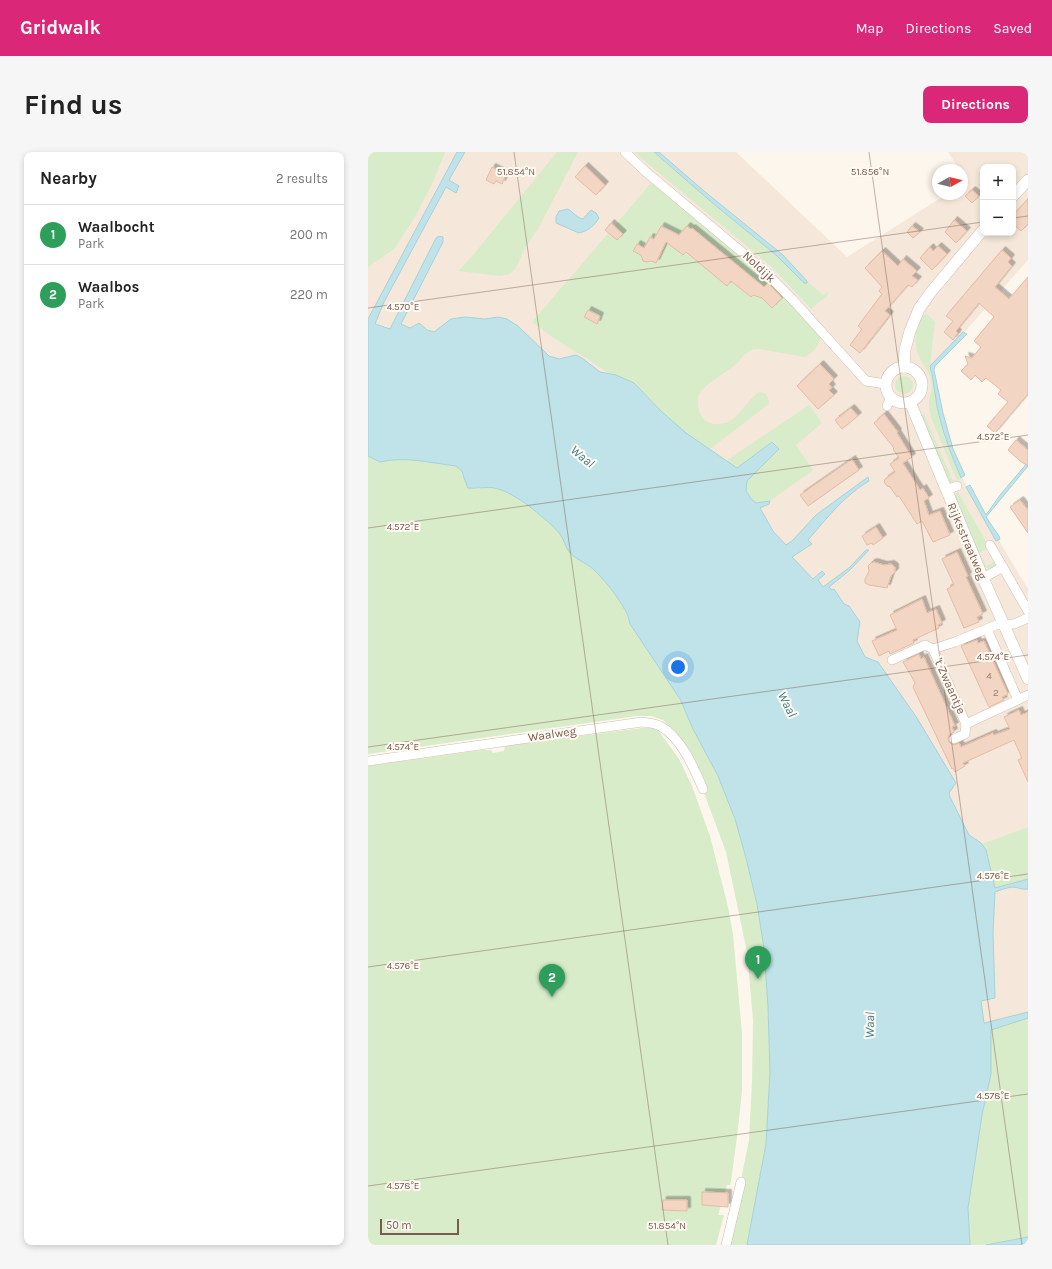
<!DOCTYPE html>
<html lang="en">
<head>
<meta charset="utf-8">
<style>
	body { margin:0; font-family:Karla,sans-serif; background:#f6f6f6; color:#222 }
	.controls { position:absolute; right:12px; top:12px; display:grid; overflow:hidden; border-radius:8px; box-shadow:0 2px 6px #0003 }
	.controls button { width:36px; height:36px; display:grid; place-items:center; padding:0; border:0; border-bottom:1px solid #e0e0e0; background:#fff; color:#222; font:20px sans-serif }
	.compass { position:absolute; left:564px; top:12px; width:36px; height:36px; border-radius:50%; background:#fff; box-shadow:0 2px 6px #0003; rotate:82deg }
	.scale { position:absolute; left:12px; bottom:10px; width:79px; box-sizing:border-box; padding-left:4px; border:2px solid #7a5c4d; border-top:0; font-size:11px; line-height:14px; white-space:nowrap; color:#7a5c4d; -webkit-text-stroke:3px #fffaf3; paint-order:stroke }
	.you { position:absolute; left:310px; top:515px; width:14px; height:14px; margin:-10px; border:3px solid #fff; border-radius:50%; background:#1a73e8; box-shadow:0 0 0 6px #1a73e833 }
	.badge { display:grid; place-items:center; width:26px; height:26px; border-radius:50%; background:#db2777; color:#fff; font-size:13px; font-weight:700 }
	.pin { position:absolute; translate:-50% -33px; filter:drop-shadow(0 1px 2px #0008) }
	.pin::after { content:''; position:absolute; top:21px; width:14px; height:12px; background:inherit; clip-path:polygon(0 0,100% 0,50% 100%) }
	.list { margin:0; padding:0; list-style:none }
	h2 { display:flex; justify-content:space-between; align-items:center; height:52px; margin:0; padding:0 16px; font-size:17px }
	h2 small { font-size:13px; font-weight:400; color:#767676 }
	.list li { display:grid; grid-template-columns:26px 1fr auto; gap:12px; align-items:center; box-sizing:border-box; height:60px; padding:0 16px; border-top:1px solid #e0e0e0 }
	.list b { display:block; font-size:15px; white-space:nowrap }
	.list p { margin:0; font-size:13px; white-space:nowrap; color:#767676 }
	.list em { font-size:13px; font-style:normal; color:#767676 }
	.map { position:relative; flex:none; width:660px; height:1093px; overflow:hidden; border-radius:8px }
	header { display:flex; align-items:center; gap:24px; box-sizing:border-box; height:56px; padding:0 20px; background:#db2777; color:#fff }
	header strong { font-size:19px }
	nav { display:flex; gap:22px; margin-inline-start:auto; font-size:14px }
	.intro { display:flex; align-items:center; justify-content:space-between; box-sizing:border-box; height:96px; padding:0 24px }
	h1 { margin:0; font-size:28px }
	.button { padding:10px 18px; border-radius:8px; background:#db2777; color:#fff; font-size:14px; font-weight:700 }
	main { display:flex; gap:24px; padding:0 24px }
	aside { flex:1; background:#fff; border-radius:8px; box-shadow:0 2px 6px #0003 }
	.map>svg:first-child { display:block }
	.residential { fill:#f5e8da; fill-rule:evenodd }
	.green { fill:#d8ecc9 }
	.water { fill:#bfe3e8; stroke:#a5d3da }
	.building { fill:#f3d5c3; stroke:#e6bba3; filter:url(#shadow) }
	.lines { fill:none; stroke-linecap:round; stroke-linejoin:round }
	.minor-casing { stroke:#d1beb0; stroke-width:10 }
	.tertiary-casing { stroke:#d1beb0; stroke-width:12 }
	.minor { stroke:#fff; stroke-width:9 }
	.tertiary { stroke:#fff; stroke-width:11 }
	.ticks { fill:none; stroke:#7a5c4d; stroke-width:1; stroke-opacity:0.45 }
	.labels { text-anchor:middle; stroke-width:4; stroke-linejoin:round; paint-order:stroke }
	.number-label { font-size:10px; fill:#987a6a }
	.street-label { font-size:12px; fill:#7a5c4d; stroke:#fffaf3 }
	.water-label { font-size:13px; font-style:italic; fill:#437c86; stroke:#fffaf3 }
	.ticks-label { font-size:10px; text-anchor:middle; fill:#7a5c4d; stroke:#fffaf3; stroke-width:4; stroke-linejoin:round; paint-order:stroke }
</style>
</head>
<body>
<header>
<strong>Gridwalk</strong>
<nav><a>Map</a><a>Directions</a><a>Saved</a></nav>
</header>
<div class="intro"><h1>Find us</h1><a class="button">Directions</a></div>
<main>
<aside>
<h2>Nearby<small>2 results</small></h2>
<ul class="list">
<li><span class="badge" style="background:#2e9e5b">1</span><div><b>Waalbocht</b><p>Park</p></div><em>200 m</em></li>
<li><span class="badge" style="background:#2e9e5b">2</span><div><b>Waalbos</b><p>Park</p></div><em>220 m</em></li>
</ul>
</aside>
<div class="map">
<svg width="660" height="1093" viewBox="0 0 660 1093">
	<defs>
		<filter id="shadow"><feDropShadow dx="3.5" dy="-3.5" stdDeviation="0" flood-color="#0004"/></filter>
	</defs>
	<rect width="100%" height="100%" fill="#fdf6ec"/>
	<path class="residential" d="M26 0H368L479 105 579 42H594V32L600 29 594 21V18H592L580 0H660V108L565 216 575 274 596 330 660 437V929L0 202V41ZM615 15H645V81H615Z"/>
	<g class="green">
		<path d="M0 0H77L66 28 47 65 26 97 0 115Z"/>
		<path d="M189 0H210L170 77 157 96 148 116 142 122 132 124 90 119 105 103Z"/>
		<path d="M266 0H286L341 48 408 103 436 131H439V129L455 143 460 140 459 144 443 157 405 116Z"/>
		<path d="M284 30 388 115 425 153 453 185C449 196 446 200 436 205L391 197C387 197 384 197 380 200 374 203 372 210 367 213 355 223 340 229 331 242 330 245 330 248 330 251 330 269 344 276 360 270 371 265 379 248 391 240L397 241 400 246 401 252 342 297 318 281 293 259 266 231 237 219 221 208 187 187 164 170Z"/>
		<path d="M559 162 567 170 562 214 565 227 571 265 577 287 593 326 589 329 563 265C562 260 561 255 561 250 562 243 565 236 563 229 563 223 559 217 555 212 544 193 546 182 555 163Z"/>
		<circle cx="536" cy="233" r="9"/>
		<path d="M441 253 454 271 428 293 445 318 402 349 388 351 384 348 378 339 379 329 410 297 404 290 369 316 358 309Z"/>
		<path d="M556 262 585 329V330H581L552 263Z"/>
		<path d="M0 304 12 310C37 304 63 311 88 314L94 319 96 326 108 337C114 336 121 334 126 335 144 340 181 368 193 383 197 388 197 395 201 399 208 407 218 410 225 417 236 427 250 445 257 458 260 462 261 468 262 472L312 547 325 577 350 624 367 667 378 706 389 752 396 796 400 855 402 920 398 992 379 1093H360L381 988 384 930 385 868 379 800 358 700 326 614 310 584 295 568 283 564H269L0 602Z"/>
		<path d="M589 340H590L621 395 611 401 619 414 626 410 628 413 627 415 621 417 616 414 586 345Z"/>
		<path d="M274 576H283L290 578 311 607 324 634 342 684 360 755 365 782 374 881V939L369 985 363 1029 362 1033H359L350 1063H356L348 1093H0V614L114 598H123L125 601 136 599 137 594Z"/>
		<path d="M660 675V727L627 736 618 698 614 692Z"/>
		<path d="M660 866V1085L618 1093H602L600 1056 614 963 623 922V878Z"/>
	</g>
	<g class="water">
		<path d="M89 0H97L81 28 91 34 88 41 78 35 16 150 7 172 22 177 68 86 71 84 75 85V90L33 172 42 176 51 171 59 178 66 180 83 167 97 165 117 167 130 165 139 167 150 174 181 204 191 207 208 203 214 206 232 220 248 223 266 231 293 259 318 281 369 316 404 290 411 297 379 329 378 339 384 348 388 351 402 349 401 352 392 356 405 379 418 393 424 389 448 363 500 325 501 329C477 343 458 367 440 388L444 392 424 405 445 427 454 419 457 422 450 428 455 435 482 415 498 398H501L482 418 461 435 464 438 466 437 476 452 481 454 492 470 489 489 497 505 510 510 549 566 588 631 581 641 582 645 601 683 613 691 618 698 627 736 660 727V737C654 738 649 735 644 735 638 736 632 738 627 740L625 781 627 846 613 849 616 871 660 860V866L623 878V922L614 963 600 1056 602 1093H379L398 992 402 920 400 855 396 796 389 752 378 706 367 667 350 624 325 577 312 547 262 472C261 468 260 462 257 458 251 446 235 426 225 417 217 410 206 407 200 398 197 394 196 387 192 382 180 368 151 344 133 338 122 333 111 337 100 336L96 326 94 319 88 314C63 311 37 304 12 310L0 304V167Z"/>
		<path d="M286 0H291L336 39 415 103 439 129V131H436L408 103 341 48Z"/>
		<path d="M200 57C205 60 209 66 215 67L223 58 228 61 231 66C226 74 220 79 211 81L188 71V65L191 59Z"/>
		<path d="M595 180 599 182 567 214 566 218 575 261 585 297 597 323 593 326C585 306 577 287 572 267 567 250 567 232 562 214Z"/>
		<path d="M660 310V314L618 365 631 384 632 387 628 389 598 335 602 333 618 363 632 343Z"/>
		<path d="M660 1085V1091L651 1093H618Z"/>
	</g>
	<g class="building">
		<path d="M217 14 237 33 228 43 207 25Z"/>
		<path d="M124 15 138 22 134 32 128 29 126 32 118 28Z"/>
		<path d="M604 38 611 44 604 51 597 44Z"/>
		<path d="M660 47V72L653 79 645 72V63Z"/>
		<path d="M586 68 599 79 588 91 577 80Z"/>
		<path d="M243 71 255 82 249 88 237 78Z"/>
		<path d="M293 74 311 83 319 74 323 77 324 76 396 135 400 131 414 146 404 156 394 146 385 143 383 145 363 129 359 134 318 100 315 103 298 90 288 111 283 109 279 110 275 109 273 103 265 99 269 92 276 96 282 85 286 87Z"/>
		<path d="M544 74 552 80 545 86 539 80Z"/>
		<path d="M570 94 579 102 564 118 552 106 562 95 565 99Z"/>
		<path d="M634 98 643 106 640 110 644 114 627 135 641 147 660 125V242L627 281 619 274 640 250 630 242 633 238 618 226 614 230 607 223 603 228 593 219 600 212 597 204 604 206 613 195 606 189 626 165 611 151 588 179 590 181 585 188 576 180 585 169 578 164Z"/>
		<path d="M514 99 530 114 535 107 549 119 544 124 550 128 544 135 540 133 517 159 522 163 492 201 482 193 494 177 490 174 514 142 511 139 514 135 497 116Z"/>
		<path d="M220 158 232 164 229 172 216 165Z"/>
		<path d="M452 212 466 227 461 232 464 236 461 238 466 243 450 257 429 234Z"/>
		<path d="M483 256 490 264 474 277 467 268Z"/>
		<path d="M516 262 530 280 529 281 544 305 535 311 552 338 555 336 561 346 556 349 561 363 572 359 582 383 565 390 554 369 549 372 531 344 529 345 522 335 519 334 516 330 517 327 527 320 522 312 531 306 525 297 526 296 506 271Z"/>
		<path d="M648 288 660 298V314L652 309 640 298Z"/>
		<path d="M484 307 491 318 440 354 432 343Z"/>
		<path d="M652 348 660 358V381L642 355Z"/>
		<path d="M508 375 515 386 505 393 504 391 499 393 494 384Z"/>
		<path d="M589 400 600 424 598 425 615 462 609 465 611 470 596 476 579 437 586 433 574 407Z"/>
		<path d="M506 410 516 413 523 412 527 415V420L523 424 519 436 501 433 497 431V427L501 419 500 414 503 411Z"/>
		<path d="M554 447 559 461 568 457 574 471 570 473 571 476 545 488 546 491 522 502 521 499 511 504 504 489 529 478 522 463Z"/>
		<path d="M609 488 610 491 616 489 640 542 634 545 636 548 621 555 593 494Z"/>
		<path d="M551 502 553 507 556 505 587 574 584 575 586 580 581 583 580 586 581 590 583 592 586 593 591 591 593 595 625 581 626 583 642 577 636 565 651 558 653 563 660 560V630L650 608 654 606 646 588 595 611 597 614 587 620 585 616 584 617 545 535 547 531 545 527 535 510Z"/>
		<path d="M334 1040 360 1041V1055L334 1053Z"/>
		<path d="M295 1048H319V1059L294 1058Z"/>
	</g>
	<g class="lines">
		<defs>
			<g id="minor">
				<path d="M257 0 278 20 393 116 425 148 498 229 518 232"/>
				<path d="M519 254 523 245"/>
				<path d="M578 338 589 334"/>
				<path d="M622 393 660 459"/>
				<path d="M615 426 635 415"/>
				<path d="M660 466 646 472 628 473 587 490 565 497 598 572 660 543"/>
				<path d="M619 477 650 548"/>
				<path d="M524 508 557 493 565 497"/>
				<path d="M586 587 597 582 598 572"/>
				<path d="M0 609 274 570C280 571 286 571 292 574 313 585 326 616 335 637"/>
				<path d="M358 1093 373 1030"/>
			</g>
			<g id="tertiary">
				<path d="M645 44 660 28"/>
				<path d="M536 215 537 198 542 179 551 157 563 140 615 78"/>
				<circle cx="536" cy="233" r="18"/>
				<path d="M542 250 615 426 660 527"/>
			</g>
		</defs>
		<use href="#minor" class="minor-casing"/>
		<use href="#tertiary" class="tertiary-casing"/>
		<use href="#minor" class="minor"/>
		<use href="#tertiary" class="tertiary"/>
	</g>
	<path class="ticks" d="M146 0 300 1093M501 0 654 1093M645 66 660 64M0 156 615 70M0 376 660 283M0 595 660 503M0 815 660 722M0 1034 660 942"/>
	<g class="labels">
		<g class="number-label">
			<text x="621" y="527">4</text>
			<text x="628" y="544">2</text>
		</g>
		<g class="street-label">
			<text transform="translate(391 115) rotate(43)" y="4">Noldijk</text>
			<text transform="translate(599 389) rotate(67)" y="4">Rijksstraatweg</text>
			<text transform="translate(582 534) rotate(66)" y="4">'t Zwaantje</text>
			<text transform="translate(184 582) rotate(-8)" y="4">Waalweg</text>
		</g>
		<g class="water-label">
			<text transform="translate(215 304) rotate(40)" y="5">Waal</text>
			<text transform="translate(420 552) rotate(63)" y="5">Waal</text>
			<text transform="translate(501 873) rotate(-89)" y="5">Waal</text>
		</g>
	</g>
	<g class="ticks-label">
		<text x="148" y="23">51.854°N</text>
		<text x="502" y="23">51.856°N</text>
		<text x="35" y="158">4.570°E</text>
		<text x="625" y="288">4.572°E</text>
		<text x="35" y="378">4.572°E</text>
		<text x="625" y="508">4.574°E</text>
		<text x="35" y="598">4.574°E</text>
		<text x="625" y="727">4.576°E</text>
		<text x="35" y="817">4.576°E</text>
		<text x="625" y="947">4.578°E</text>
		<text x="35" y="1037">4.578°E</text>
		<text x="299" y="1077">51.854°N</text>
	</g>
</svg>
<div class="controls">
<button>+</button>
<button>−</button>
</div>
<svg class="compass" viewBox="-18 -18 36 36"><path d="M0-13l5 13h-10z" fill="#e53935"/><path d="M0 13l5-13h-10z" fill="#767676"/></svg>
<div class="scale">50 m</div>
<div class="you"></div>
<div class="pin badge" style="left:390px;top:827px;background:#2e9e5b">1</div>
<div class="pin badge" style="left:184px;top:845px;background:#2e9e5b">2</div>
</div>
</main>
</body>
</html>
